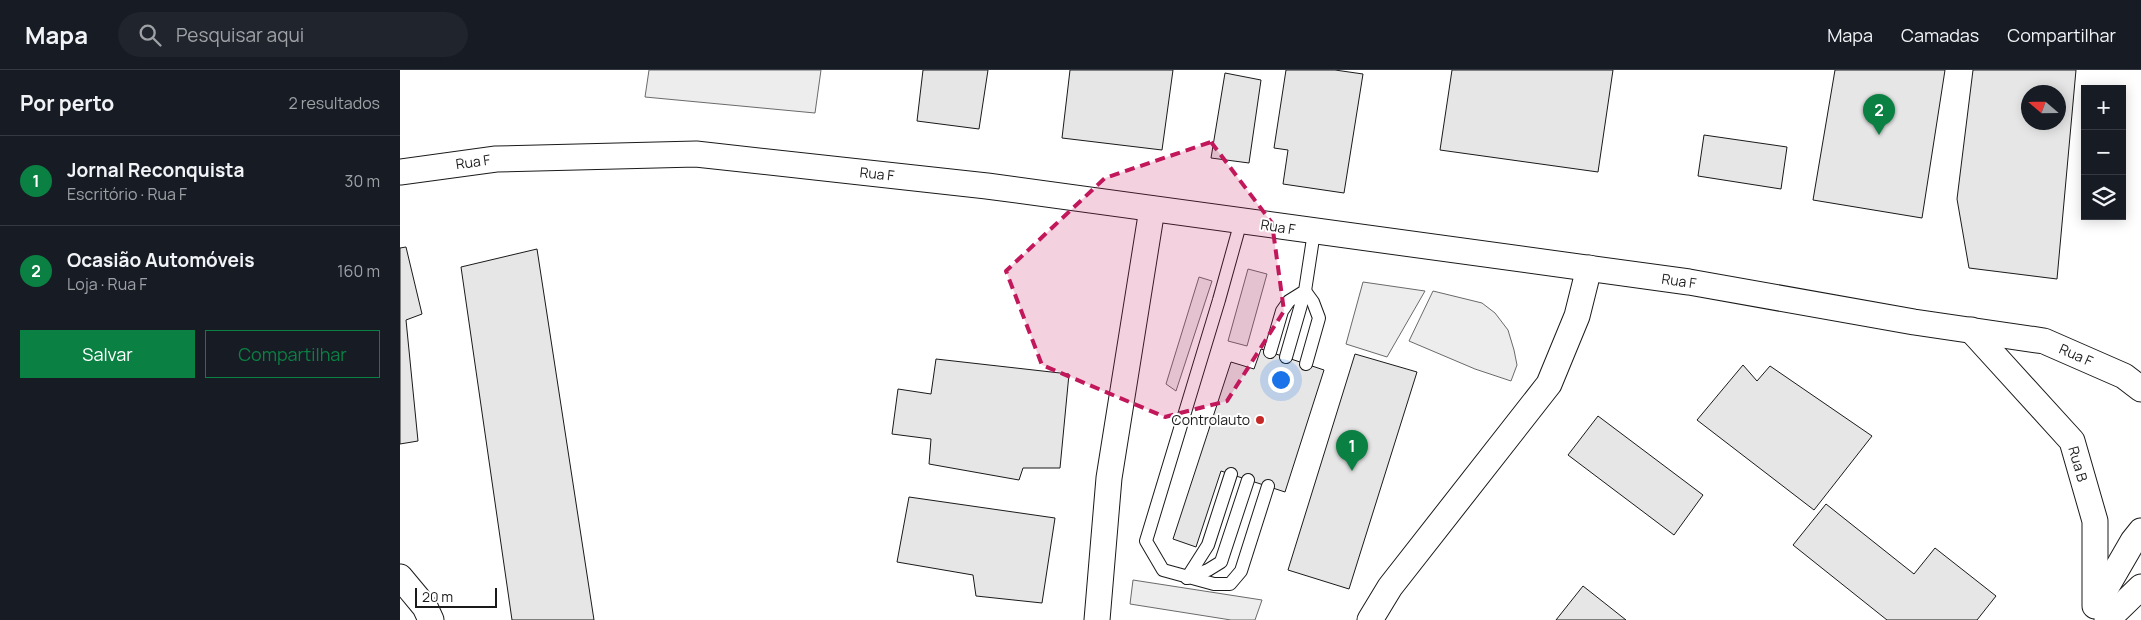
<!DOCTYPE html>
<html lang="pt">
<head>
<meta charset="utf-8">
<style>
	body { margin:0; font-family:Manrope,sans-serif; background:#20242c; color:#f1f3f6 }
	.controls { position:absolute; right:15px; top:15px; display:grid; overflow:hidden; border-radius:0px; box-shadow:0 2px 12px #0003 }
	.controls button { width:45px; height:45px; display:grid; place-items:center; padding:0; border:0; border-bottom:1px solid #363941; background:#171b24; color:#f1f3f6; font:25px sans-serif }
	.compass { position:absolute; left:1621px; top:15px; width:45px; height:45px; border-radius:50%; background:#171b24; box-shadow:0 2px 12px #0003; rotate:290deg }
	.scale { position:absolute; left:15px; bottom:12px; width:82px; box-sizing:border-box; padding-left:5px; border:2px solid #1a1a1a; border-top:0; font-size:14px; line-height:18px; white-space:nowrap; color:#1a1a1a; -webkit-text-stroke:4px #fff; paint-order:stroke }
	.you { position:absolute; left:880px; top:309px; width:18px; height:18px; margin:-12px; border:4px solid #fff; border-radius:50%; background:#1a73e8; box-shadow:0 0 0 8px #1a73e833 }
	.badge { display:grid; place-items:center; width:32px; height:32px; border-radius:50%; background:#0b8043; color:#fff; font-size:16px; font-weight:700 }
	.pin { position:absolute; translate:-50% -41px; filter:drop-shadow(0 1px 2px #0008) }
	.pin::after { content:''; position:absolute; top:26px; width:18px; height:15px; background:inherit; clip-path:polygon(0 0,100% 0,50% 100%) }
	.list { margin:0; padding:0; list-style:none }
	h2 { display:flex; justify-content:space-between; align-items:center; height:65px; margin:0; padding:0 20px; font-size:21px }
	h2 small { font-size:16px; font-weight:400; color:#9ea1a6 }
	.list li { display:grid; grid-template-columns:32px 1fr auto; gap:15px; align-items:center; box-sizing:border-box; height:90px; padding:0 20px; border-top:1px solid #363941 }
	.list b { display:block; font-size:19px; white-space:nowrap }
	.list p { margin:0; font-size:16px; white-space:nowrap; color:#9ea1a6 }
	.list em { font-size:16px; font-style:normal; color:#9ea1a6 }
	.actions { display:flex; gap:10px; padding:15px 20px }
	.actions a { flex:1; padding:11px 0; border:1px solid #0b8043; border-radius:0px; text-align:center; font-size:18px; color:#0b8043 }
	.actions .main { background:#0b8043; color:#fff }
	.icon { flex:none; width:28px; height:28px; fill:none; stroke:currentColor; stroke-width:2; stroke-linecap:round; stroke-linejoin:round }
	.map { position:relative; flex:none; width:1741px; height:550px; overflow:hidden }
	header { display:flex; align-items:center; gap:30px; box-sizing:border-box; height:70px; padding:0 25px; background:#171b24; border-bottom:1px solid #363941 }
	header strong { font-size:24px }
	nav { display:flex; gap:28px; margin-inline-start:auto; font-size:18px }
	.search { width:350px; height:45px; background:#20242c; display:flex; align-items:center; gap:12px; box-sizing:border-box; padding:0 18px; border-radius:28px; color:#9ea1a6; font-size:19px }
	main { display:flex }
	aside { flex:1; background:#171b24 }
	.map>svg:first-child { display:block }
	.built { fill:#ededed; stroke:#6a6a6a }
	.building { fill:#e6e6e6; stroke:#1a1a1a; fill-rule:evenodd }
	.lines { fill:none; stroke-linecap:round; stroke-linejoin:round }
	.service-casing { stroke:#1a1a1a; stroke-width:14 }
	.minor-casing { stroke:#1a1a1a; stroke-width:27 }
	.service { stroke:#fff; stroke-width:12 }
	.minor { stroke:#fff; stroke-width:25 }
	.marked { fill:#c2185b; fill-opacity:0.2; stroke:#c2185b; stroke-width:4; stroke-dasharray:10 6; stroke-linejoin:round }
	.poi-dot { fill:#c62828; stroke:#fff; stroke-width:2 }
	.labels { text-anchor:middle; stroke-width:4; stroke-linejoin:round; paint-order:stroke }
	.street-label { font-size:14px; fill:#1a1a1a; stroke:#fff }
	.poi-label { font-size:14px; fill:#1a1a1a; stroke:#fff; text-anchor:end }
</style>
</head>
<body>
<header>
<strong>Mapa</strong>
<div class="search"><svg class="icon" aria-label="search" viewBox="0 0 24 24"><circle cx="10" cy="10" r="6"/><path d="M15 15l6 6"/></svg>Pesquisar aqui</div>
<nav><a>Mapa</a><a>Camadas</a><a>Compartilhar</a></nav>
</header>
<main>
<aside>
<h2>Por perto<small>2 resultados</small></h2>
<ul class="list">
<li><span class="badge">1</span><div><b>Jornal Reconquista</b><p>Escritório · Rua F</p></div><em>30 m</em></li>
<li><span class="badge">2</span><div><b>Ocasião Automóveis</b><p>Loja · Rua F</p></div><em>160 m</em></li>
</ul>
<div class="actions"><a class="main">Salvar</a><a>Compartilhar</a></div>
</aside>
<div class="map">
<svg width="1741" height="550" viewBox="0 0 1741 550">
	<rect width="100%" height="100%" fill="#fff"/>
	<g class="built">
		<path d="M249 0H421L415 43 245 27Z"/>
		<path d="M848 199 867 204 847 276 828 271Z"/>
		<path d="M799 207 812 211 776 321 766 314Z"/>
		<path d="M963 212 1025 221 987 287 946 274Z"/>
		<path d="M1033 221 1082 233 1095 243 1108 260 1114 280 1117 295 1111 311 1075 299 1009 271Z"/>
		<path d="M733 510 862 530 855 550H831L730 534Z"/>
	</g>
	<g class="building">
		<path d="M523 0H588L579 59 517 51Z"/>
		<path d="M670 0H773L762 80 662 68Z"/>
		<path d="M886 0H935L963 4 944 123 883 114 888 80 874 78Z"/>
		<path d="M1052 0H1213L1198 102 1040 80Z"/>
		<path d="M1435 0H1545L1522 148 1413 130Z"/>
		<path d="M1573 0H1676L1657 209 1569 198 1557 129ZM1628 22H1658V52H1628Z"/>
		<path d="M825 3 861 10 849 93 811 88Z"/>
		<path d="M1304 65 1387 77 1381 119 1298 106Z"/>
		<path d="M6 177 22 244 6 250 18 371 0 374V178Z"/>
		<path d="M137 179 194 550H112L61 197Z"/>
		<path d="M861 279 924 300 885 422 821 401 796 477 773 469 831 292 854 299Z"/>
		<path d="M955 284 1017 302 949 519 888 500Z"/>
		<path d="M536 289 669 304 660 398H623L619 410 529 394 531 369 492 364 498 319 531 324Z"/>
		<path d="M1343 295 1357 311 1370 296 1472 366 1414 440 1297 350Z"/>
		<path d="M1198 346 1303 425 1274 465 1168 385Z"/>
		<path d="M509 427 655 448 642 533 576 526 573 505 497 492Z"/>
		<path d="M1426 434 1514 504 1535 478 1596 526 1577 550H1487L1393 475Z"/>
		<path d="M1183 516 1226 550H1156Z"/>
	</g>
	<g class="lines">
		<defs>
			<g id="service">
				<path d="M841 151 819 230 746 471 763 500 814 514H830L841 501 868 416"/>
				<path d="M905 221 913 232 919 248 906 294"/>
				<path d="M870 282 882 241 889 231 905 221 914 162"/>
				<path d="M886 287 905 221"/>
				<path d="M787 508 808 500 821 492 848 410"/>
				<path d="M787 508 808 475 831 404"/>
			</g>
			<g id="minor">
				<path d="M0 102 96 89 296 84 587 116 1289 212 1514 252 1644 271 1724 306 1741 319"/>
				<path d="M1571 260 1672 371 1695 451V536"/>
				<path d="M0 507 25 537 31 550"/>
				<path d="M1696 535 1733 471 1741 461"/>
				<path d="M697 550 709 408 752 139"/>
				<path d="M970 550 990 517 1149 314 1177 246 1189 198"/>
				<path d="M1707 550 1741 517"/>
			</g>
		</defs>
		<use href="#service" class="service-casing"/>
		<use href="#minor" class="minor-casing"/>
		<use href="#service" class="service"/>
		<use href="#minor" class="minor"/>
	</g>
	<path class="marked" d="M811 72 872 153 884 241 827 331 765 347 642 295 606 201 705 108Z"/>
	<circle class="poi-dot" cx="860" cy="350" r="5"/>
	<g class="labels">
		<g class="street-label">
			<text transform="translate(73 92) rotate(-8)" y="5">Rua F</text>
			<text transform="translate(477 104) rotate(6)" y="5">Rua F</text>
			<text transform="translate(878 157) rotate(9)" y="5">Rua F</text>
			<text transform="translate(1279 211) rotate(8)" y="5">Rua F</text>
			<text transform="translate(1676 285) rotate(24)" y="5">Rua F</text>
			<text transform="translate(1678 394) rotate(74)" y="5">Rua B</text>
		</g>
		<g class="poi-label">
			<text x="850" y="355">Controlauto</text>
		</g>
	</g>
</svg>
<div class="controls">
<button>+</button>
<button>−</button>
<button><svg class="icon" aria-label="layers" viewBox="0 0 24 24"><path d="M12 4l9 5-9 5-9-5zM3 14l9 5 9-5"/></svg></button>
</div>
<svg class="compass" viewBox="-18 -18 36 36"><path d="M0-13l5 13h-10z" fill="#e53935"/><path d="M0 13l5-13h-10z" fill="#9ea1a6"/></svg>
<div class="scale">20 m</div>
<div class="you"></div>
<div class="pin badge" style="left:952px;top:401px">1</div>
<div class="pin badge" style="left:1479px;top:65px">2</div>
</div>
</main>
</body>
</html>
